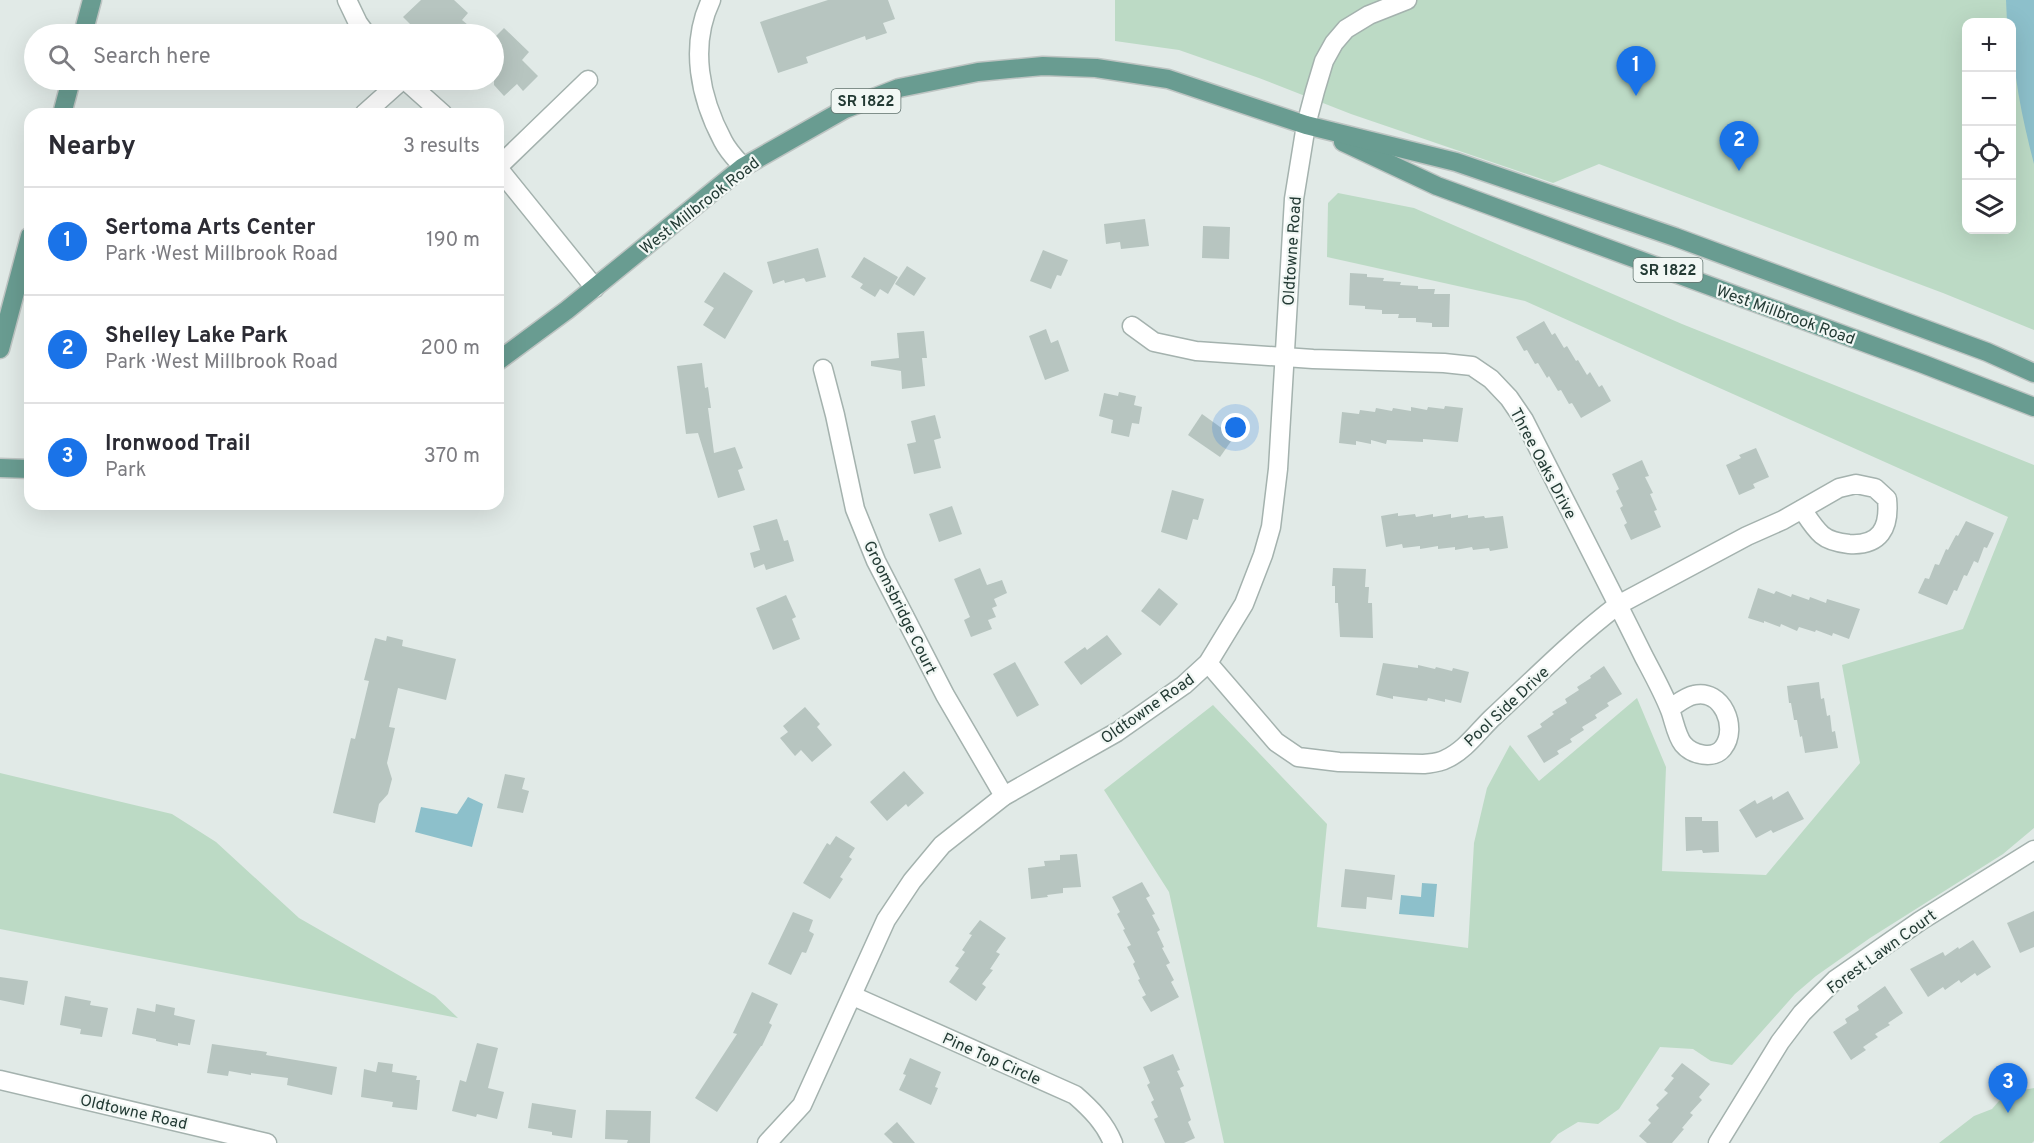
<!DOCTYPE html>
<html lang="en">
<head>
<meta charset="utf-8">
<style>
	body { margin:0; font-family:Overpass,sans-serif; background:#f7f7f7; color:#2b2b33 }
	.controls { position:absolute; right:18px; top:18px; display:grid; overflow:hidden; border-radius:12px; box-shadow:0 6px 24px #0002 }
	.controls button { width:54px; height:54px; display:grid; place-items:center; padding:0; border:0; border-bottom:2px solid #e1e1e2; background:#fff; color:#2b2b33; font:30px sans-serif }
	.you { position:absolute; left:1236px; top:428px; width:21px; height:21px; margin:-15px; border:4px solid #fff; border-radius:50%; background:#1a73e8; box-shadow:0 0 0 9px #1a73e833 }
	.badge { display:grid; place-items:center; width:39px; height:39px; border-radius:50%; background:#1a73e8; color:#fff; font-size:20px; font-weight:700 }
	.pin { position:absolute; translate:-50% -50px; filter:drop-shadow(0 2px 3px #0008) }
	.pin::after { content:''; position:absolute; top:32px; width:21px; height:18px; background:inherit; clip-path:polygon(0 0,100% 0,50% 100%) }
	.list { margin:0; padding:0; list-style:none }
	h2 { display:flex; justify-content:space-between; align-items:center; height:78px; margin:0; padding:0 24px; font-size:26px }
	h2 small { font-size:20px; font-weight:400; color:#7c7c81 }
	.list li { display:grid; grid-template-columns:39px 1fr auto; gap:18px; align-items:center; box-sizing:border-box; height:108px; padding:0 24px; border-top:2px solid #e1e1e2 }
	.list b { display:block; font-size:22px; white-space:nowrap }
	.list p { margin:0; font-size:20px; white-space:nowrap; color:#7c7c81 }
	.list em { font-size:20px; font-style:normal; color:#7c7c81 }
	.icon { flex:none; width:33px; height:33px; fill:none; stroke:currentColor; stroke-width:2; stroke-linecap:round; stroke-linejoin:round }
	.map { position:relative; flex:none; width:2034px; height:1143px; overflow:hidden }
	.search { position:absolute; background:#fff; box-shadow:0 6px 24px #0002; left:24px; top:24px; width:480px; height:66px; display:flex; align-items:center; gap:15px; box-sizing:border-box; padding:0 21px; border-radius:33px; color:#7c7c81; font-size:22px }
	.panel { position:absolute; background:#fff; box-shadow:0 6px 24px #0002; left:24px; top:108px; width:480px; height:402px; border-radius:18px }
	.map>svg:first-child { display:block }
	.green { fill:#bcdac5; fill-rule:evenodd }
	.water { fill:#8dc0cb }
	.building { fill:#b7c5c0 }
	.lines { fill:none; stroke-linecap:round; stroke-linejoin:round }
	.minor-casing { stroke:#a4b2ae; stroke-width:21 }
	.major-casing { stroke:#bdc4c2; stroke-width:21 }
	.minor { stroke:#fff; stroke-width:18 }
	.major { stroke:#699c91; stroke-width:18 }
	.labels { text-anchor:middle; stroke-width:4.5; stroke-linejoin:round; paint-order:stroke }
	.shield { fill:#f1f7f4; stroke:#61736e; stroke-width:1.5 }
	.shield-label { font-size:15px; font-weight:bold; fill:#233a34 }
	.street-label { font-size:16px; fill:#233a34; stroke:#f1f7f4 }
</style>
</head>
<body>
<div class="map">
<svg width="2034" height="1143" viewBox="0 0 2034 1143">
	<rect width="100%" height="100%" fill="#e1eae7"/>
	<g class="green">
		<path d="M1115 0H2034V330L1943 293 1599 164 1553 183 1351 114 1259 78 1179 50 1115 41ZM1966 22H2012V230H1966Z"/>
		<path d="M1338 193 1414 208 1682 324 2034 465V828L2003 854 1870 938 1816 976 1795 994 1732 1065 1711 1061 1693 1049 1660 1047 1619 1109 1598 1124 1578 1122 1558 1134 1550 1143H1224L1169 892 1104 790 1213 705 1327 824 1317 927 1468 948 1474 843 1487 788 1510 745 1539 781 1637 698 1666 767 1662 871 1766 875 1860 763 1842 665 1963 629 2008 517 1525 301 1327 257 1328 203Z"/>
		<path d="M0 773 172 814 216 842 299 918 435 996 458 1018 0 929Z"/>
		<path d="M2034 1088V1141L2032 1143H1939L1974 1116 1992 1109 2006 1093Z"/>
	</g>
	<g class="water">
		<path d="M2006 0H2034V164C2022 118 2012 71 2012 22H2007Z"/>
		<path d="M468 797 483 804 472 847 415 832 421 807 457 814Z"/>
		<path d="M1422 883 1437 884 1434 917 1399 914 1401 895 1421 897Z"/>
	</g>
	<g class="building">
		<path d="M421 0H454L468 13 462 20 468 25 460 34H420L403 17Z"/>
		<path d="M828 0H888L895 19 883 23 887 33 866 40 865 36 806 57 808 63 778 73 760 22Z"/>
		<path d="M504 28 529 52 522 60 538 76 523 91 517 84 504 96 494 85V38Z"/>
		<path d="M1145 219 1149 246 1121 249 1120 242 1106 244 1104 224Z"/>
		<path d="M1203 226 1230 227 1229 259 1202 258Z"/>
		<path d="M818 248 826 277 806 282 804 278 785 283 784 280 773 284 767 262Z"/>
		<path d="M1043 250 1068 260 1061 276 1057 275 1051 289 1030 281Z"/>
		<path d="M864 257 898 277 888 294 880 289 875 297 860 288 863 284 851 277Z"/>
		<path d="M907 266 926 278 914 296 895 284Z"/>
		<path d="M724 272 753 291 725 339 703 325 714 308 704 302Z"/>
		<path d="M1350 273 1367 274V277L1384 278 1383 281 1401 282 1400 285 1418 286V289H1435L1434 294H1450L1449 327H1432V323L1416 322V318H1398L1399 314H1382V310L1365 309V306L1349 305Z"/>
		<path d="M1544 321 1552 335 1555 333 1564 348 1567 346 1576 361 1578 360 1587 375 1590 372 1599 387 1602 385 1611 401 1581 418 1572 403 1569 404 1561 390 1558 391 1549 376 1547 378 1538 363 1535 364 1527 350 1524 351 1516 337Z"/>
		<path d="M1046 329 1051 343 1058 340 1069 371 1045 380 1029 336Z"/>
		<path d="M924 331 927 358H922L925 386 902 389 901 371 871 366V361L899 358 897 333Z"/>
		<path d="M702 363 705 388 708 387 711 408H708L714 453 735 447 743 468 738 470 745 490 718 498 698 433 686 434 677 366Z"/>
		<path d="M1119 392 1136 396 1134 405 1142 407 1139 424 1132 423 1129 437 1111 433 1113 420 1099 416 1104 393 1118 396Z"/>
		<path d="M1445 406 1463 408 1458 442 1423 439V442L1387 440 1386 444 1371 440V444L1356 441V445L1339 443 1342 412 1359 414 1360 410 1375 412 1376 408 1392 411 1393 408 1411 411V407L1427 410 1428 407 1444 409Z"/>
		<path d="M1202 414 1234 437 1220 457 1188 435Z"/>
		<path d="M935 415 941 438 934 440 941 468 914 474 907 444 916 442 911 421Z"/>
		<path d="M1756 448 1769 477 1753 484 1755 488 1739 495 1726 465 1741 458 1739 455Z"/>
		<path d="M1642 460 1649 476 1645 477 1653 493 1650 494 1657 510 1654 511 1661 527 1631 540 1624 525 1627 523 1620 508 1623 506 1616 491 1619 489 1612 474Z"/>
		<path d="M1172 490 1204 499 1198 520 1193 519 1187 540 1161 532Z"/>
		<path d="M952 506 962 534 939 542 929 514Z"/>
		<path d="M1398 513V516L1415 514 1416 517 1433 514V517L1451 514V518L1468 515V518L1484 516 1485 518 1503 516 1508 548 1490 551 1489 548 1473 550 1472 547 1455 550V547L1438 549V546L1420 549V546L1403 548 1402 544 1386 547 1381 516Z"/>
		<path d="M777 519 784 541 788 540 794 561 766 570 764 564 754 568 750 553 760 550 753 526Z"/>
		<path d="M1966 521 1994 533 1987 548 1984 547 1978 563 1974 561 1967 576 1964 575 1957 591 1954 590 1947 605 1918 593 1925 578 1929 579 1935 564 1939 565 1946 549 1948 550 1956 535 1958 536Z"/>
		<path d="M980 568 987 585 1002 580 1007 593 994 599 997 606 992 608 996 617 988 620 992 629 971 637 964 620 970 617 954 579Z"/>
		<path d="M1333 568 1366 569 1365 587H1369L1368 603H1372L1373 638 1340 637 1338 603H1335V586H1332Z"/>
		<path d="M1159 588 1178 604 1160 626 1141 611Z"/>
		<path d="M1758 588 1774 594 1776 591 1791 597 1792 594 1809 600 1810 597 1826 603 1827 599 1860 609 1849 639 1833 633 1832 636 1816 630 1815 632 1799 627 1797 631 1781 624 1780 627 1764 621V623L1748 618Z"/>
		<path d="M786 595 796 617 792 619 800 639 773 650 756 608Z"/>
		<path d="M1107 635 1122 654 1081 685 1064 662 1085 647 1087 650Z"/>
		<path d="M387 636 403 640 402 646 456 659 446 700 398 688 389 727 395 728 387 763 392 779 388 794 379 804 375 823 333 813 351 738 355 739 369 681 364 680 375 638 386 641Z"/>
		<path d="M1015 662 1039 705 1017 717 993 674Z"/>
		<path d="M1383 663 1418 668V665L1435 669 1436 667 1452 671 1453 668 1469 672 1461 703 1445 699V702L1428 698 1427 701 1393 696V699L1376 695Z"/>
		<path d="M1604 666 1622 694 1607 703 1609 706 1595 715 1597 718 1582 727 1584 730 1570 739 1572 742 1557 751 1559 754 1544 763 1527 736 1542 727 1540 724 1554 714 1552 712 1567 703 1565 699 1579 690 1577 687 1591 678 1590 676Z"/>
		<path d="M1819 682 1821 699 1824 698 1827 716 1830 715 1832 732 1835 731 1838 748 1805 753 1802 736 1800 737 1797 720H1794L1791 703H1789L1787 686Z"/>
		<path d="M805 707 820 724 817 727 832 745 812 762 801 750 795 756 780 738 788 732 783 726Z"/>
		<path d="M904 771 924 793 908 807 906 804 887 821 870 802Z"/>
		<path d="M505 774 525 778 522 789 529 791 523 813 497 808Z"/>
		<path d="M1788 791 1804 819 1773 833 1771 830 1756 838 1739 810 1755 800 1757 804 1772 796 1773 800Z"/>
		<path d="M1685 817H1702V821H1718L1719 852 1703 853 1702 850 1686 851Z"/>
		<path d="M836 836 855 848 849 857 852 859 840 877 843 879 830 899 803 883 827 843 830 845Z"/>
		<path d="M1077 854 1081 887 1063 888V893L1047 895 1048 897 1031 899 1028 868 1045 866 1044 861 1060 860V855Z"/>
		<path d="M1345 869 1395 875 1392 900 1367 897 1366 909 1341 907Z"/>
		<path d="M1142 882 1150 896 1146 898 1155 914 1152 915 1160 930 1157 932 1164 947 1162 948 1170 963 1166 965 1174 980 1171 982 1179 997 1151 1012 1142 997 1146 995 1138 980 1140 979 1133 964 1135 962 1127 947 1131 945 1123 930 1125 929 1117 914 1120 912 1112 897Z"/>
		<path d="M2034 911V947L2020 953 2007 923Z"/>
		<path d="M793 912 813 920 809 931 814 934 806 953 802 952 791 975 768 964Z"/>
		<path d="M980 920 1006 938 996 952 1000 954 990 969 993 970 982 984 986 987 976 1001 949 982 959 968 955 966 965 952 962 950 972 935 969 934Z"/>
		<path d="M1973 940 1991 967 1977 976 1975 973 1961 983 1959 980 1945 990 1943 987 1928 997 1910 969 1943 952 1945 956 1958 947 1959 949Z"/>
		<path d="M0 977 28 981 24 1005 0 1000Z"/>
		<path d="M1885 986 1903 1013 1888 1023 1890 1025 1875 1034 1878 1037 1863 1047 1866 1050 1851 1060 1833 1032 1847 1023 1845 1019 1859 1010 1857 1006Z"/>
		<path d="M752 992 778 1004 769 1023 772 1025 762 1046H761L717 1112 695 1098 737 1034 733 1033Z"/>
		<path d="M65 996 91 1001 90 1005 108 1008 102 1037 80 1034 81 1029 60 1025Z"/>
		<path d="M156 1004 175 1008 174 1015 195 1020 190 1045 178 1043V1046L156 1041V1039L132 1034 137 1008 155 1012Z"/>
		<path d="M477 1043 498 1048 488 1088 504 1092 497 1119 477 1114 476 1117 452 1111 460 1080 466 1082Z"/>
		<path d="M212 1044 267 1052 266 1055 337 1067 332 1095 287 1085 288 1078 251 1073V1075L229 1071 228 1076 207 1073Z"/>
		<path d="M1173 1054 1180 1070 1177 1071 1184 1086 1180 1088 1191 1120 1188 1122 1195 1138 1184 1143H1165L1154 1119 1158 1117 1151 1102 1154 1100 1147 1085 1150 1083 1143 1067Z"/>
		<path d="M910 1058 941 1072 935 1087 938 1088 931 1105 899 1090 906 1075 903 1074Z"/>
		<path d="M378 1062 393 1064 392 1072 417 1076 416 1080H420L417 1110 392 1107 393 1102 361 1097 364 1069 376 1072Z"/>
		<path d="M1682 1063 1710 1084 1699 1097 1702 1100 1690 1113 1693 1115 1682 1128 1684 1129 1672 1143H1647L1639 1136 1651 1123 1648 1120 1659 1108 1656 1105 1668 1093 1664 1090 1674 1078 1671 1076Z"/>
		<path d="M532 1103 576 1110 572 1138 552 1135V1132L528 1128Z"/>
		<path d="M606 1110 651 1111 650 1143H627L628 1140 605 1139Z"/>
		<path d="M897 1122 915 1143H893L884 1134Z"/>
	</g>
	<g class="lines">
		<defs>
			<g id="minor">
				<path d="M347 0 358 23 366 34"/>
				<path d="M711 0C689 46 700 98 723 141 728 151 736 159 743 167"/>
				<path d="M405 80 443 114"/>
				<path d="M364 114 402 80"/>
				<path d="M498 167 588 80"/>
				<path d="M498 168 595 288"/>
				<path d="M1132 326 1154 342 1196 351 1313 359 1444 363 1472 366 1491 379 1509 398 1524 420C1564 499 1605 578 1644 657 1653 674 1663 692 1670 710 1674 720 1676 735 1683 744 1692 755 1714 760 1723 748 1739 728 1722 688 1694 695 1685 697 1677 704 1670 708"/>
				<path d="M823 369 835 415 855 509 876 561 945 695 1004 796"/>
				<path d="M1208 663 1276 742 1298 757 1339 762 1424 764C1431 763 1439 763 1446 759 1464 751 1477 733 1491 719 1532 681 1573 639 1618 605L1747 536 1783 520 1839 488 1856 484 1875 488 1887 499C1890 528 1880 546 1849 544 1840 543 1829 541 1822 535 1814 528 1808 518 1802 509"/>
				<path d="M853 996 1075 1095C1091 1109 1105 1123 1113 1143"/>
				<path d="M0 1080 267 1143"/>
				<path d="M767 1143 802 1105 886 920 912 881 942 845 1004 796 1117 732 1184 685 1208 663 1244 604 1263 555 1271 527 1278 469 1294 199 1306 125 1315 91 1324 61 1334 43 1346 29 1369 15 1407 0"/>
				<path d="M1718 1143 1780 1042 1802 1013 1835 980 1920 921 2034 850"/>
			</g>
			<g id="major">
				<path d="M83 34 92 0"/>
				<path d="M62 114 71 80"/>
				<path d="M1343 142 1437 186 1923 364 2034 407"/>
				<path d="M0 349 30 236"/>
				<path d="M498 361 567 310 743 167 845 109 899 88 978 72 1043 66 1096 68 1168 79 1306 125 1456 162 1675 237 1987 352 2034 373"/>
				<path d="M0 468 30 469"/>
			</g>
		</defs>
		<use href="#minor" class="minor-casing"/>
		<use href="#major" class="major-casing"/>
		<use href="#minor" class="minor"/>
		<use href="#major" class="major"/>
	</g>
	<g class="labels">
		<g class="shield">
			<rect x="831.5" y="89" width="69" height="24" rx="4.5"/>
			<rect x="1633.5" y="258" width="69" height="24" rx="4.5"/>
		</g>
		<g class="shield-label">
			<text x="866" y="106">SR 1822</text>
			<text x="1668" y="275">SR 1822</text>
		</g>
		<g class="street-label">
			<text transform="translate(699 205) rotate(-38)" y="6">West Millbrook Road</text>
			<text transform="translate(1291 251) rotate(-86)" y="6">Oldtowne Road</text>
			<text transform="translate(1786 314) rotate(20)" y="6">West Millbrook Road</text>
			<text transform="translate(1544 463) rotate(62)" y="6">Three Oaks Drive</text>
			<text transform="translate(901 607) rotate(64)" y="6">Groomsbridge Court</text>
			<text transform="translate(1506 706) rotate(-43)" y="6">Pool Side Drive</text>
			<text transform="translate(1147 708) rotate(-35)" y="6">Oldtowne Road</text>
			<text transform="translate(1881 951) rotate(-36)" y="6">Forest Lawn Court</text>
			<text transform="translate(992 1058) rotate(24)" y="6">Pine Top Circle</text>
			<text transform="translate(134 1111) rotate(13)" y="6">Oldtowne Road</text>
		</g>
	</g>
</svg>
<div class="controls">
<button>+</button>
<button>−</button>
<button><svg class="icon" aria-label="locate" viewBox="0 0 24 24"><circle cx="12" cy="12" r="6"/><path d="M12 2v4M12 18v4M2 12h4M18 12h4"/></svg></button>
<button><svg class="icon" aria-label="layers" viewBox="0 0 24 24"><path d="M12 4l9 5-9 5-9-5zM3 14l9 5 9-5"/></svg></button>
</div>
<div class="you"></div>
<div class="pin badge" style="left:1636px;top:96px">1</div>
<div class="pin badge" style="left:1739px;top:171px">2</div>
<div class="pin badge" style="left:2008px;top:1113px">3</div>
<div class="search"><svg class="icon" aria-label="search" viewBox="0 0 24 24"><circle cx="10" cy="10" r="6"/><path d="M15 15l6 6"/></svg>Search here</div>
<section class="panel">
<h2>Nearby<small>3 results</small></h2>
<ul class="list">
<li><span class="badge">1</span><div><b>Sertoma Arts Center</b><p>Park · West Millbrook Road</p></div><em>190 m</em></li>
<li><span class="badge">2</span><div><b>Shelley Lake Park</b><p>Park · West Millbrook Road</p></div><em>200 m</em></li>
<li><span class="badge">3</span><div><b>Ironwood Trail</b><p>Park</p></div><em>370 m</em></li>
</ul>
</section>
</div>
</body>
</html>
